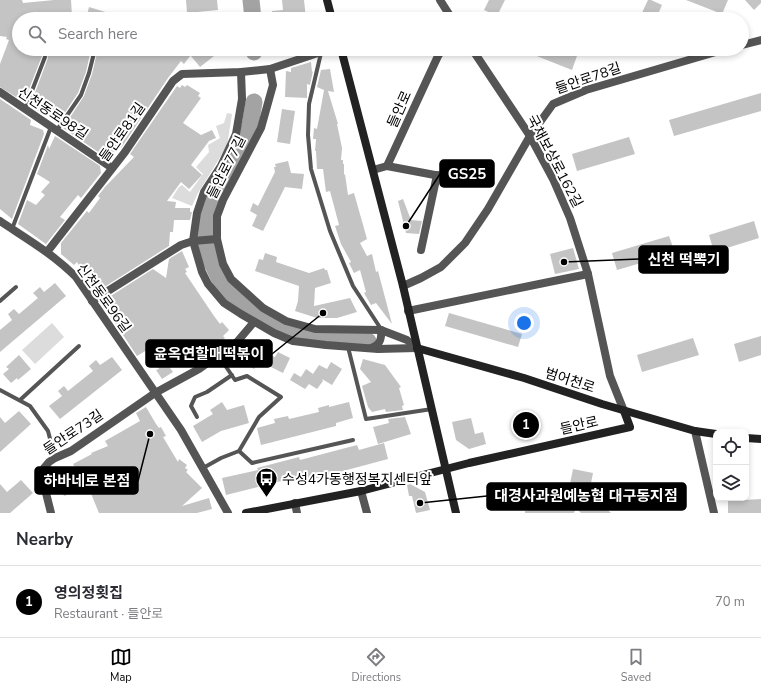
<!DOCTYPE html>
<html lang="en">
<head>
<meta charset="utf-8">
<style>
	body { margin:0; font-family:"Nunito Sans","Noto Sans KR",sans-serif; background:#f7f7f7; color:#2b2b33 }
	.controls { position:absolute; right:12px; bottom:12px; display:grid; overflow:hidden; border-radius:8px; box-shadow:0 2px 6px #0003 }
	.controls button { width:36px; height:36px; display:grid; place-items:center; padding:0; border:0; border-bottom:1px solid #e1e1e2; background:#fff; color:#2b2b33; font:20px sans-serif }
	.you { position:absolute; left:524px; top:323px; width:14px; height:14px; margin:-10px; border:3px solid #fff; border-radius:50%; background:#1a73e8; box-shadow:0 0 0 6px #1a73e833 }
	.badge { display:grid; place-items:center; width:26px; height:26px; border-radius:50%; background:#000; color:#fff; font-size:13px; font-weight:700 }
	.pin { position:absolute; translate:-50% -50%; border:2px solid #fff; box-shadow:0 1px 4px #0006 }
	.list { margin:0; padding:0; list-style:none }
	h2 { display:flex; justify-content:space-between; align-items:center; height:52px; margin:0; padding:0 16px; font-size:17px }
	h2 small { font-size:13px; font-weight:400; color:#7c7c81 }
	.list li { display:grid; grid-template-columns:26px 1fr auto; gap:12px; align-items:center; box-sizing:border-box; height:72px; padding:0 16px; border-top:1px solid #e1e1e2 }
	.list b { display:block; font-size:15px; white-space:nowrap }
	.list p { margin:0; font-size:13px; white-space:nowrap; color:#7c7c81 }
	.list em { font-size:13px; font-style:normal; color:#7c7c81 }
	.icon { flex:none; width:22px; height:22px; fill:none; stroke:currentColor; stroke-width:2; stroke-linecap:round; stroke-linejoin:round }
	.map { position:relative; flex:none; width:761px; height:513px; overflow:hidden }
	.search { position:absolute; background:#fff; box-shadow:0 2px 6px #0003; left:12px; right:12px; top:12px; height:44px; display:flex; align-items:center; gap:10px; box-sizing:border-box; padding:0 14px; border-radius:22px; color:#7c7c81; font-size:15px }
	.sheet { height:124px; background:#fff }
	nav { display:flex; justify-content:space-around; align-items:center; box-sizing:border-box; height:56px; border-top:1px solid #e1e1e2; background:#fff; font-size:11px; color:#7c7c81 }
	nav a { display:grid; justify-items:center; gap:2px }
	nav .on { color:#000 }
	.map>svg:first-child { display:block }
	.green { fill:#dcdcdc }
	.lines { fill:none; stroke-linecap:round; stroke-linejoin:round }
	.river { stroke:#a3a3a3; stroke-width:17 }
	.building { fill:#c4c4c4 }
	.lane { stroke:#555; stroke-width:4 }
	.street { stroke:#555; stroke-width:8 }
	.secondary { stroke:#222; stroke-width:8 }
	.labels { text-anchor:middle; stroke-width:4; stroke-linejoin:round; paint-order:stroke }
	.street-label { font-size:14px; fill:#000; stroke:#fff }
	.poi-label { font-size:14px; fill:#000; stroke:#fff; text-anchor:start }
	.leader { fill:none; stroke:#000; stroke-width:1.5 }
	.callout-dot { fill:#000; stroke:#fff; stroke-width:1.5 }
	.callout { fill:#000; stroke:#000; stroke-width:1.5 }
	.callout-label { font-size:15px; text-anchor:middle; font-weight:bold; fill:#fff }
</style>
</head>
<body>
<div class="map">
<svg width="761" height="513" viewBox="0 0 761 513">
	<rect width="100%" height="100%" fill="#fff"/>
	<g class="green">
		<path d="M227 113 232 114 227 146 198 193 192 206 172 198 179 187 182 185 190 192 203 174 196 167 209 152 208 145 220 138 216 126 224 123Z"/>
		<path d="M52 323 64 337 35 364 22 350Z"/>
	</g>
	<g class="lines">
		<g class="river">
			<path d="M251 0 253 19"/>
			<path d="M254 52V49"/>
			<path d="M254 102 250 126 227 175 213 200 206 219 205 234 207 249 212 263 219 278 229 293 243 305 283 330 303 337 326 340 368 341"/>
		</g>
	</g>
	<g class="building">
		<path d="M0 0H22L23 3 54 0H71L72 16 39 19H19V49H75L76 54 77 49H91L86 72 78 93 62 117 47 108 46 111 42 109 40 112 30 106 48 58 47 54H44L42 56 24 102 0 87V64L9 40 6 39 7 37 0 36Z"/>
		<path d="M186 0H217L218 10 187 13Z"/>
		<path d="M282 0H304L306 19H272V11L283 10Z"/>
		<path d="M489 0H505L497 16 484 10Z"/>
		<path d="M648 0H651L662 5 656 19H639Z"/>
		<path d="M686 0H728L722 14Z"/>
		<path d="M745 0H761V3L754 10Z"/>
		<path d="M89 7 122 17V19H86Z"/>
		<path d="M98 49H188L193 52 184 64 181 61 168 78 121 148 119 146 112 156 107 158 63 128 84 96 92 74Z"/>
		<path d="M200 49H223L200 67 191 56Z"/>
		<path d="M519 49H557L577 56 572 70Z"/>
		<path d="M311 62 312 72 313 71 310 85 307 84V98L285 97 286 71 291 72V68Z"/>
		<path d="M330 69 334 92 328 91 338 124H337L342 148 341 160H343V164H344V175L345 174 348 195 354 193 367 239 360 243 367 256 372 254 376 272 378 271 392 324 376 303 371 305 364 293 366 292 360 270 354 273 349 263 351 262 341 244 335 226 339 225 330 191 326 192 323 169H317L316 151H315L316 139H313L314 128 317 129 324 90 317 87 321 70Z"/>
		<path d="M182 85 185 87 187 85 200 93 198 96 201 98 183 123 201 135 212 130 216 138 209 141 191 165 202 175 189 189 181 182 167 201 176 202 175 208H190V212H192L190 220H174L173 232H170L169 246 98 291 93 290 77 262 74 265 61 254V243L87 211 89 213 100 198 98 196 105 187 134 157 130 154 177 86 180 88Z"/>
		<path d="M761 93V111L674 136 669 120Z"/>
		<path d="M0 99 31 120 30 125 43 130 44 134 12 219 0 209Z"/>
		<path d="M282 109 295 111 290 144 277 142Z"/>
		<path d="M55 136 100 166 101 173 81 198 78 195 60 217 65 220 46 244 18 224 27 200 36 205 45 195 41 192 50 182 37 174 48 145 49 149Z"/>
		<path d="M629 137 635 154 577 171 572 154Z"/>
		<path d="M288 161 291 173 304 174 302 189 285 187 263 231 252 226 257 215 250 211 253 203 258 206 275 172 274 167H276L275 164Z"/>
		<path d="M403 199 411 220 422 221 419 234 406 233 398 201Z"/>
		<path d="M754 221 759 238 714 252 709 235Z"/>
		<path d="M669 236 675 253 617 270 612 253Z"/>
		<path d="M573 248 579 269 555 274 550 254Z"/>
		<path d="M182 251 189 267 185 269 187 272 185 273 214 316 220 324 222 322 229 330 223 336 225 338 205 355 198 345 184 354 187 358 170 368 173 372 162 379 156 370 159 369 147 350 137 356 105 308 106 299 153 269 166 278 169 259Z"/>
		<path d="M265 253 277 257 276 262 309 273 324 268 325 270H327L331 283 315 288 314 306 350 298 357 312 337 318H317L295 311 298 301 299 286 255 271 259 259 263 260Z"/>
		<path d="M55 283 66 296 0 352V330L12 320 8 314 14 309 19 314 38 298 33 293 40 287 44 292Z"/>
		<path d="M449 313 522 334 518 347 445 326Z"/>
		<path d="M761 336V355L739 362 734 344Z"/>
		<path d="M693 338 699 355 642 372 637 355Z"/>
		<path d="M248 344 271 357 272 356 275 357 278 352 290 358 283 373 259 361 254 369 239 360Z"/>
		<path d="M19 355 31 369 18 380 17 378 11 383 3 374 9 369 6 367Z"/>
		<path d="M112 357 122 370 60 419 49 406 62 396 58 391 64 386 68 391 93 371 89 366 96 360 100 365Z"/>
		<path d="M363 359 385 365 401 387 399 388 404 405 402 406 403 410 386 412 385 409 372 412 368 407 362 386 371 382 360 369Z"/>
		<path d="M331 362 342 369 332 385 322 379 323 381 317 389 309 384 305 389 290 380 294 373 301 377 306 369 313 374 319 365 327 369Z"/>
		<path d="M222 402 227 410 244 405 249 423 221 431 202 442 193 426 213 414 210 410Z"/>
		<path d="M349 402 353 418 336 423V426L261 445 257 428 275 423 274 419 288 416 289 419 319 412 318 408 329 405V407Z"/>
		<path d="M146 407 156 424 159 428 161 427 166 436 163 437 178 462 179 459 187 465 185 468 188 470 186 472 202 488 182 506 209 498 212 509 197 513H99L85 479 82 480 73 464 92 454 91 453 108 446 105 441 140 421 136 413Z"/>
		<path d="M19 411 31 424 0 452V417L5 423Z"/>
		<path d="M405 417 411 434 378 444 373 427 389 423 388 419Z"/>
		<path d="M471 418 475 434 483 432 486 444 469 449 456 440 452 422Z"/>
		<path d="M384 443 388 459 302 482 301 476 226 495 222 478 258 470 257 468 299 457 300 460 357 445 359 450Z"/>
		<path d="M573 469 593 473 589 493 611 513H581L576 508 574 513H525V511L567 499Z"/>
		<path d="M65 472 72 493 64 496 58 478Z"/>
		<path d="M21 480 33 493 10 513H0V484L7 492Z"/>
		<path d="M410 484 425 492 430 510 416 513 412 496H409L407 485Z"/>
		<path d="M761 499V513H728V501Z"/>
	</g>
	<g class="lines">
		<g class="lane">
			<path d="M321 53 309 104 308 135 311 169 330 231 353 286 381 329"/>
			<path d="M25 109 45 57"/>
			<path d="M57 130 81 95 89 73 95 49"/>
			<path d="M12 229 51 127"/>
			<path d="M0 301 16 287"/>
			<path d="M348 347 366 419 432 409"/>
			<path d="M0 390 30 406 48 431 55 458"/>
			<path d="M20 400 79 346"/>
			<path d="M197 417 191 406 195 397 207 392 232 375"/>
			<path d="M239 451 252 463 353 440"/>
			<path d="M203 468 221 458 239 451 259 417 281 397 247 376 235 380 218 355"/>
		</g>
		<g class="street">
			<path d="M440 0 452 19"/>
			<path d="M742 45 761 40"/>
			<path d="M472 49 530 136 553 179 570 218 588 274 610 376 624 411"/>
			<path d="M270 69 273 85 261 128 223 200 217 216V239L223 264 231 279 242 289 263 308 286 321 315 329 381 330 407 340 417 348"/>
			<path d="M241 72 242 99 236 134 221 166 204 192 197 213 193 241 202 272 208 284 224 303 241 314 274 333 293 341 326 345 378 349 417 348"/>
			<path d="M0 92 112 168"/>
			<path d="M387 166 456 179"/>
			<path d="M373 170 387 166 438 56 443 49"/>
			<path d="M0 221C27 239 53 254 76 277L181 430 228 513"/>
			<path d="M421 250 437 175"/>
			<path d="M47 252 125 152 173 81 182 74 241 72 270 69 330 49"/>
			<path d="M403 286 421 278 441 267 465 243 488 209 530 136 553 104 586 90 726 49"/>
			<path d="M92 301 181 245 193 241 217 239"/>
			<path d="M408 311 588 274"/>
			<path d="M371 348C380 345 382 339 381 330"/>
			<path d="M695 431 714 513"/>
			<path d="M361 491 367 513"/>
			<path d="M295 503 297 513"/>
			<path d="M51 513 42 477 44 468 49 462 55 458 71 451 155 393 199 369 237 342 254 322"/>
		</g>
		<g class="secondary">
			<path d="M327 0 332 19"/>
			<path d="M341 49 403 286 456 513"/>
			<path d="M417 348 524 378 602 404 695 431 716 434"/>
			<path d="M746 438 761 439"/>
			<path d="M246 513 361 491 469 463 630 427 624 411"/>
		</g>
	</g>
	<defs>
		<symbol id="bus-pin" viewBox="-11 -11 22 30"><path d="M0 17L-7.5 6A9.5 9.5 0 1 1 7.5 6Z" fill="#000" stroke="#fff"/><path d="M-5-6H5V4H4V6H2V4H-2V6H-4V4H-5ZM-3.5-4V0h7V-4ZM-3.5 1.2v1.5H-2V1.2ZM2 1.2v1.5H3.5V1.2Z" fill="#fff"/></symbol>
	</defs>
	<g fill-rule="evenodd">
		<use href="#bus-pin" x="254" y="466" width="25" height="34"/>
	</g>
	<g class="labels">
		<g class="street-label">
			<text transform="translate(588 78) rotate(-19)" y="5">들안로78길</text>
			<text transform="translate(399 109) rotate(-66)" y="5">들안로</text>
			<text transform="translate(53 113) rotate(34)" y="5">신천동로98길</text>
			<text transform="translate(122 132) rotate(-55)" y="5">들안로81길</text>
			<text transform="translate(555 161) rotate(62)" y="5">국채보상로162길</text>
			<text transform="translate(226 167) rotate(-63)" y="5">들안로77길</text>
			<text transform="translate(104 298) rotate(54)" y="5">신천동로96길</text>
			<text transform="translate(570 380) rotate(18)" y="5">범어천로</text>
			<text transform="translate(579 425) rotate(-13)" y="5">들안로</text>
			<text transform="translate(73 432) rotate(-34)" y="5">들안로73길</text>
		</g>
		<g class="poi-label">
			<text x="282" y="484">수성4가동행정복지센터앞</text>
		</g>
	</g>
	<path class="leader" d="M406 226L440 174M564 262L639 259M323 313L272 354M150 434L138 481M420 503L487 496"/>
	<g class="callout-dot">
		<circle cx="406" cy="226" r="4"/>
		<circle cx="564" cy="262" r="4"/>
		<circle cx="323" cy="313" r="4"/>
		<circle cx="150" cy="434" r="4"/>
		<circle cx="420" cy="503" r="4"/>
	</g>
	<g class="callout">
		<rect x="440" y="160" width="54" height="27" rx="4"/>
		<rect x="639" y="246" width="89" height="27" rx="4"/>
		<rect x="146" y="340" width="126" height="27" rx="4"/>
		<rect x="35" y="467" width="103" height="27" rx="4"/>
		<rect x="487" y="483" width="199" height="27" rx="4"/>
	</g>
	<g class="callout-label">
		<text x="467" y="179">GS25</text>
		<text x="684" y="265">신천 떡뽁기</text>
		<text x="209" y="359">윤옥연할매떡볶이</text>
		<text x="87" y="486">하바네로 본점</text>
		<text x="586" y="501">대경사과원예농협 대구동지점</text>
	</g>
</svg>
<div class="controls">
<button><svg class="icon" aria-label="locate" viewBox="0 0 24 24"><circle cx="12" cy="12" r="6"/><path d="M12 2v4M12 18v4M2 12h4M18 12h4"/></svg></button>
<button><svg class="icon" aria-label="layers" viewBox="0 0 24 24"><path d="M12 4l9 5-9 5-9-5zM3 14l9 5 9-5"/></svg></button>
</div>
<div class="you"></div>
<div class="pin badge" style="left:526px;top:425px">1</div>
<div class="search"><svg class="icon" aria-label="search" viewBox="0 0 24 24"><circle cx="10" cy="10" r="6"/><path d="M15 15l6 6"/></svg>Search here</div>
</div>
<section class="sheet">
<h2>Nearby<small></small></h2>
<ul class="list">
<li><span class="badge">1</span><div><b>영의정횟집</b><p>Restaurant · 들안로</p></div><em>70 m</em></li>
</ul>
</section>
<nav>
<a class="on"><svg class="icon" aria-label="map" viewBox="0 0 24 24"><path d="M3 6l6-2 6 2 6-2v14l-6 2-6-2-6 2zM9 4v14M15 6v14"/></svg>Map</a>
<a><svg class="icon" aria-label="directions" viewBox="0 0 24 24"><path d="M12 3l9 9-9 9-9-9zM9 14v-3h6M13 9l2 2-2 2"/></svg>Directions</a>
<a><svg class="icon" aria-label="saved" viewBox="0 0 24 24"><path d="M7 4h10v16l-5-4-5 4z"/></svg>Saved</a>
</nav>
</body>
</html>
